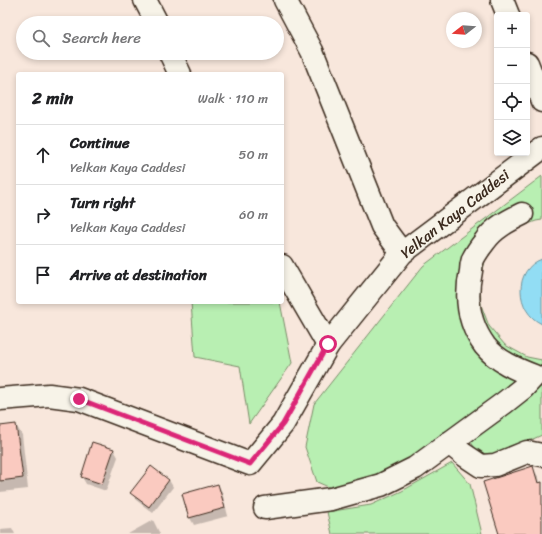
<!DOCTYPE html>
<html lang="en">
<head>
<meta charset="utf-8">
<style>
	body { margin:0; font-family:Sriracha,sans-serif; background:#f6f6f6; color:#202124 }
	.controls { position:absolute; right:12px; top:12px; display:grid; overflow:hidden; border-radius:4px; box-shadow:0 2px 6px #0003 }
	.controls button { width:36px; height:36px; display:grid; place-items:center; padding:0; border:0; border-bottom:1px solid #e0e0e0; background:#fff; color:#202124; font:20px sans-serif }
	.compass { position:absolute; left:446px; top:12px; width:36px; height:36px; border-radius:50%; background:#fff; box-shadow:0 2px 6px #0003; rotate:253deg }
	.stop { position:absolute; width:12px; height:12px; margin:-9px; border:3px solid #db2777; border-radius:50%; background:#fff }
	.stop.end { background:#db2777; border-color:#fff; box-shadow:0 1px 4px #0008 }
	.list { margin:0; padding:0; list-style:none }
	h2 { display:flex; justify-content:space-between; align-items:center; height:52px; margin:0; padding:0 16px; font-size:17px }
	h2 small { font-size:13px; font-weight:400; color:#757577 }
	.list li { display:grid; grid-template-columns:26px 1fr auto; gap:12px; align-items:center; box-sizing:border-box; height:60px; padding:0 16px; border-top:1px solid #e0e0e0 }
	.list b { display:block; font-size:15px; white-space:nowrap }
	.list p { margin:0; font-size:13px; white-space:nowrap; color:#757577 }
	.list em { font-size:13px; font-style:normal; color:#757577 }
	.icon { flex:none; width:22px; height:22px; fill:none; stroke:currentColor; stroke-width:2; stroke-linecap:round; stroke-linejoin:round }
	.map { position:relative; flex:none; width:542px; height:534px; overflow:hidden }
	.search { position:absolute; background:#fff; box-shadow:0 2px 6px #0003; left:16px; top:16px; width:268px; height:44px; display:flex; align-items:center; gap:10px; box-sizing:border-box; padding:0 14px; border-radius:22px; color:#757577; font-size:15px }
	.panel { position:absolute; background:#fff; box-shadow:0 2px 6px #0003; left:16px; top:72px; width:268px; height:232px; border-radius:4px }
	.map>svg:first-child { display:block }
	.green { fill:#b8efb2; stroke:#7a8c68 }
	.water { fill:#92ddf4; stroke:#6f959e }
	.shadow { fill:#0003 }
	.building { fill:#facac0; stroke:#3b2a1e }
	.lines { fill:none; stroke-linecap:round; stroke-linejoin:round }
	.minor-casing { stroke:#3b2a1e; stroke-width:25 }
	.minor { stroke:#f7f3e8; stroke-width:22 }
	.route { stroke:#db2777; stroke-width:5 }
	.labels { text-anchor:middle; stroke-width:3; stroke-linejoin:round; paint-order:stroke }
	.street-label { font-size:15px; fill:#3b2a1e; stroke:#f7f3e8 }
</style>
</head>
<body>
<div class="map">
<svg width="542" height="534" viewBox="0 0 542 534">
	<rect width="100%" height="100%" fill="#f8e7dc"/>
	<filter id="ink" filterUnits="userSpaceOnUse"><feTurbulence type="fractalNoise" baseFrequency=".025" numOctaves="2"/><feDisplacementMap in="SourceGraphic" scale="8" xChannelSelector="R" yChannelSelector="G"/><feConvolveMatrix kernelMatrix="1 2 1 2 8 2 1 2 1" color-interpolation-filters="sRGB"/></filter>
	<g filter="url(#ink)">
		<g class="green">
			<path d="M542 176V220L536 221 515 229 498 243 485 261 480 283 481 305 489 326 505 345 527 357 542 360V375L412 465 333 489 317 482 305 447 314 404 423 266Z"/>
			<path d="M191 302H280L292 363 249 424 240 366 195 357Z"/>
			<path d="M542 386V435L495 456 478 453 469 439Z"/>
			<path d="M452 463 470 484 482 534H332L327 512 371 505 402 491Z"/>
		</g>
		<path class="water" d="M542 259V324C515 312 513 269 542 259Z"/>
		<g class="shadow">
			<path d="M16 425 22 435 28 489 0 492V427Z"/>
			<path d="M93 443 114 450 118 457 106 491 86 484 82 477Z"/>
			<path d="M532 467 539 478 540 483H542V534H500Z"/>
			<path d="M169 480 173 487 153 513 136 500 132 493Z"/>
			<path d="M218 485 222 492 228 516 194 525 190 518Z"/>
			<path d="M153 520 160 534H128Z"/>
			<path d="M12 528 15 534H0V529Z"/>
		</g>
		<g class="building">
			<path d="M16 424 23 478 0 481V426Z"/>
			<path d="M92 442 114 449 102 484 81 477Z"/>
			<path d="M151 466 169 480 149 507 130 493Z"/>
			<path d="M533 466 538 483 542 482V534H499L483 482Z"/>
			<path d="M218 484 225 508 189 518 182 494Z"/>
		</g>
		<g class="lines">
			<defs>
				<g id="minor">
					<path d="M145 0 157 23"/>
					<path d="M285 0 312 51 382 226 402 253"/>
					<path d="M502 0 508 15"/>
					<path d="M170 53 180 74"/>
					<path d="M527 63 542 101"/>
					<path d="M282 266 328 345"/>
					<path d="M0 399 49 395 79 399 250 464 283 424 328 345 402 253 542 148"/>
					<path d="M449 443 463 454 481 466 495 465 527 452 542 455"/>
					<path d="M265 508 331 499 381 485 415 468 504 403 523 388 534 376C516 369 497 361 485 346 468 323 465 298 471 271 471 267 472 262 473 259 476 253 481 246 485 241 494 228 508 221 522 214"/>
				</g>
			</defs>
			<use href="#minor" class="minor-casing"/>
			<use href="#minor" class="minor"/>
		</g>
	</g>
	<g class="lines" filter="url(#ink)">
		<path class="route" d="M79 399 250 464 283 424 328 344"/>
	</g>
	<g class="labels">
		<g class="street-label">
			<text transform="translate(455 214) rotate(-38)" y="5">Yelkan Kaya Caddesi</text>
		</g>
	</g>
</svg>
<div class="controls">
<button>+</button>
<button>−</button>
<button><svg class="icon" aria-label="locate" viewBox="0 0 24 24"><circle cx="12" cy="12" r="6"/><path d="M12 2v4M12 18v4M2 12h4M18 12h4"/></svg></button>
<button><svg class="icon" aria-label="layers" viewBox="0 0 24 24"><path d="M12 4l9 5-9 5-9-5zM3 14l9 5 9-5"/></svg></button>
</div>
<svg class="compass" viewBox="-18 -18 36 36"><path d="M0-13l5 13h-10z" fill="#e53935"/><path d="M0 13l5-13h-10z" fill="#757577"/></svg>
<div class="stop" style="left:328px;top:344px"></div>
<div class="stop end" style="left:79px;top:399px"></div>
<div class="search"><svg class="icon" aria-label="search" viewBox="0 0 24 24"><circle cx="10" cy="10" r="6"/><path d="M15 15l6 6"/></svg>Search here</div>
<section class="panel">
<h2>2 min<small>Walk · 110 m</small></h2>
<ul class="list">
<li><svg class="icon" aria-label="ahead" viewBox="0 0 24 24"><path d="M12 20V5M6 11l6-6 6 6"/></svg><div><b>Continue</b><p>Yelkan Kaya Caddesi</p></div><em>50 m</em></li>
<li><svg class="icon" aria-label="right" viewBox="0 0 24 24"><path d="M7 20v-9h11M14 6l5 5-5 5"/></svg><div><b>Turn right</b><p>Yelkan Kaya Caddesi</p></div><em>60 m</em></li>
<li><svg class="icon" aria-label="arrive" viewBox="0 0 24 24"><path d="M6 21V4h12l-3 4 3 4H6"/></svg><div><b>Arrive at destination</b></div></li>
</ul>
</section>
</div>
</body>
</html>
